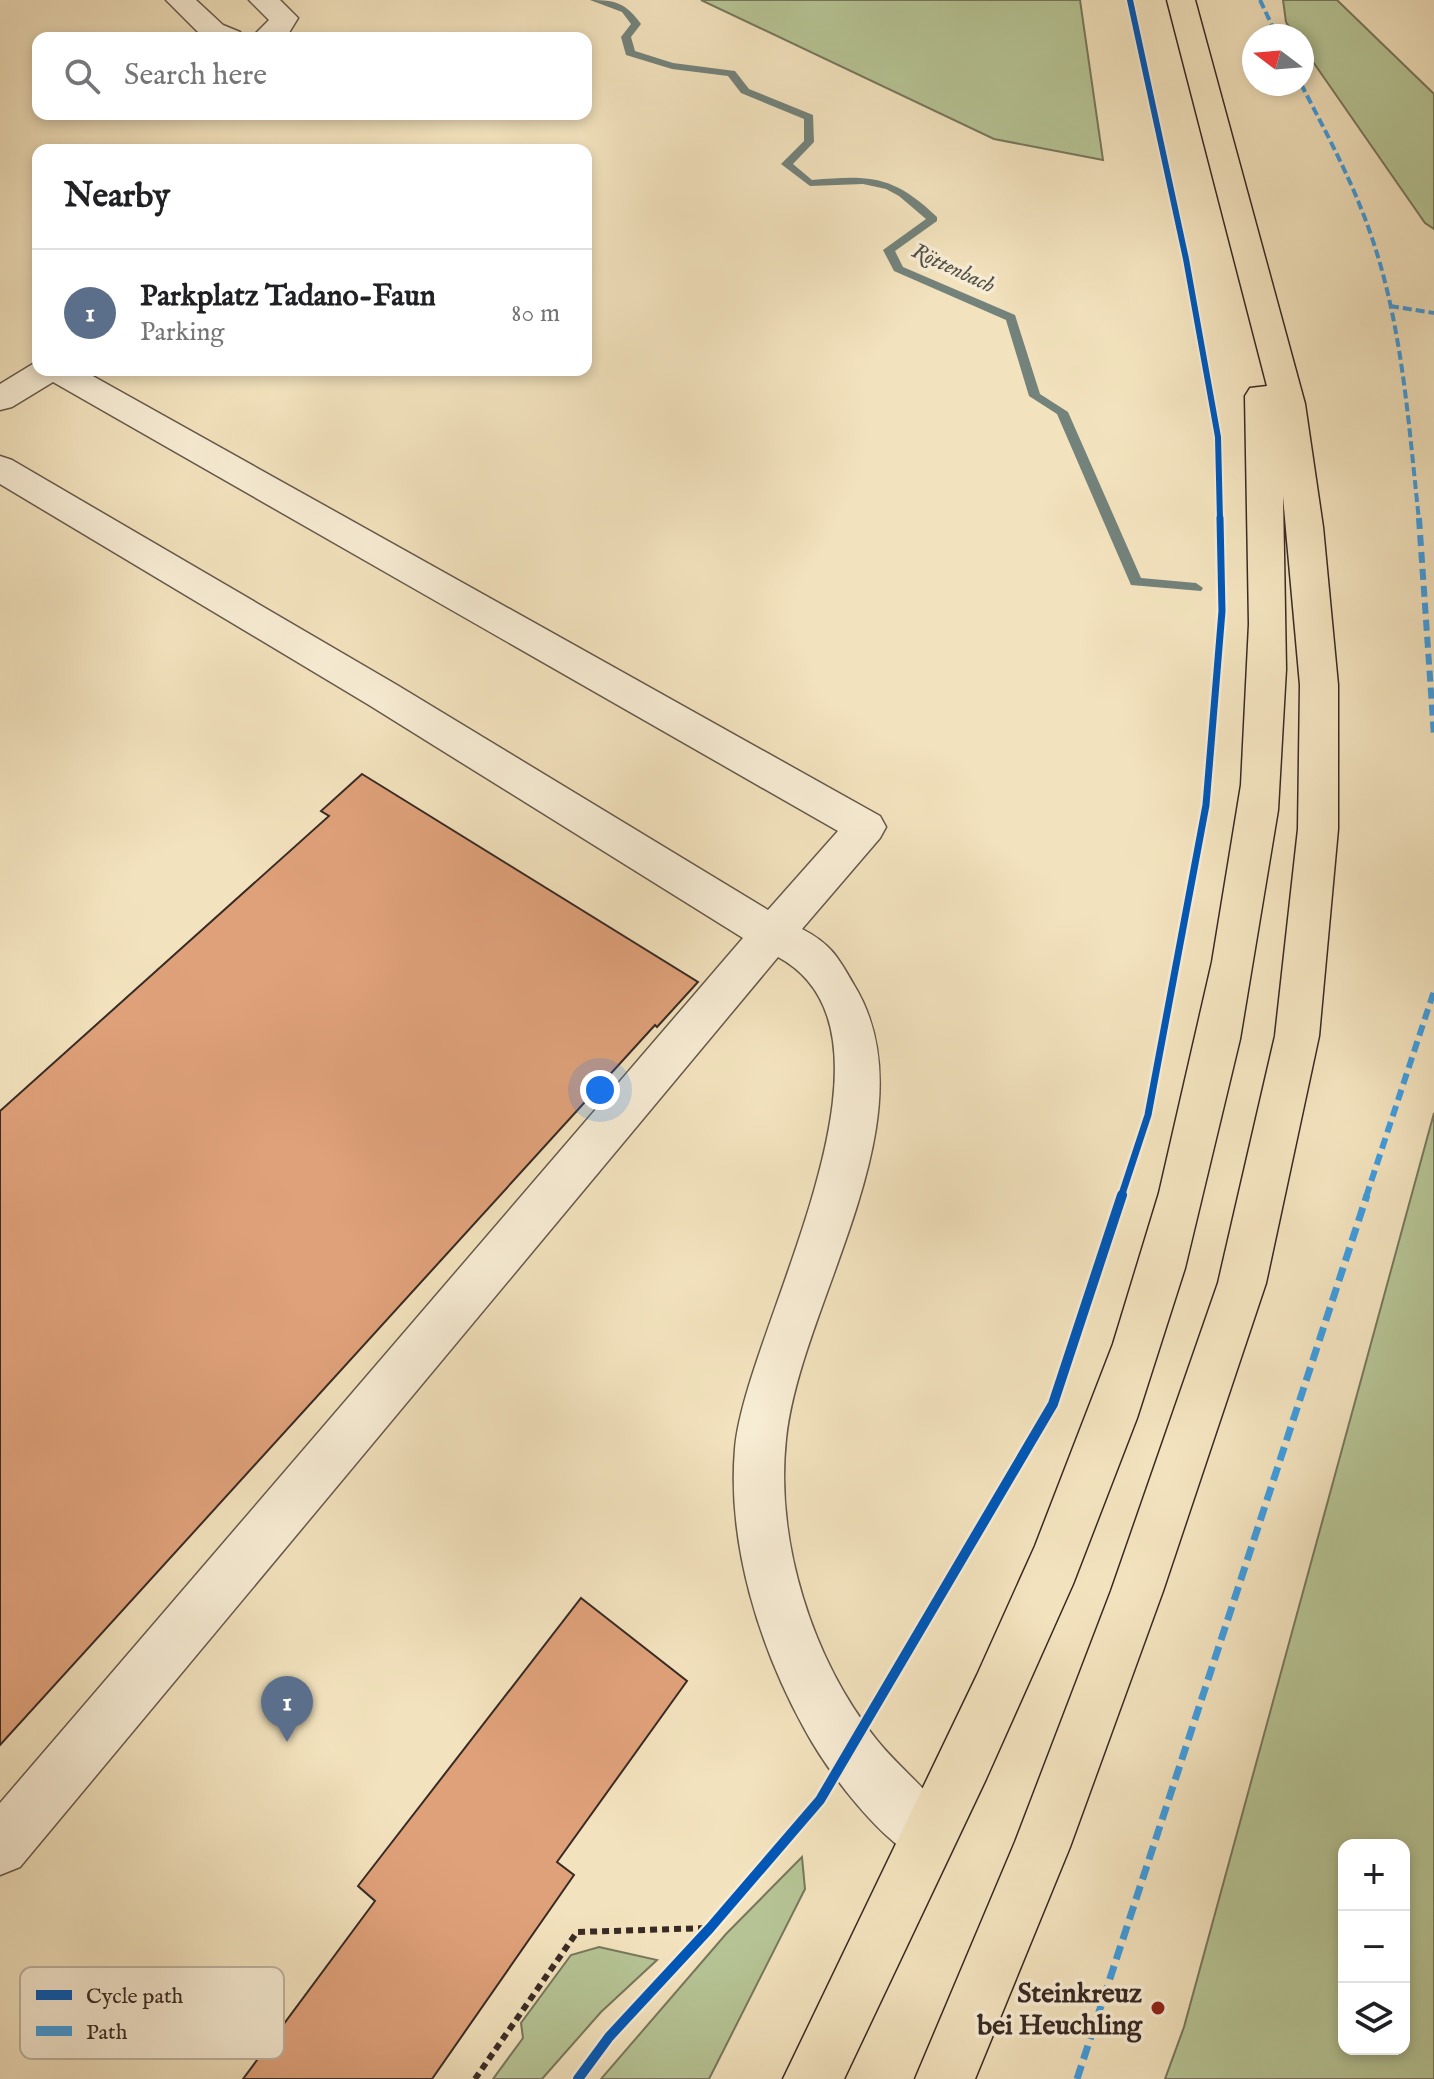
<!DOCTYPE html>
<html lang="en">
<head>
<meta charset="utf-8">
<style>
	body { margin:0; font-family:"IM FELL English",serif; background:#f2f2f2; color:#202124 }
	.controls { position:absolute; right:24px; bottom:24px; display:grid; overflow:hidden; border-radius:16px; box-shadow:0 4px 12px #0003 }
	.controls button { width:72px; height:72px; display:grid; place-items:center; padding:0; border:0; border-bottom:2px solid #e0e0e0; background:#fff; color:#202124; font:40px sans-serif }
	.compass { position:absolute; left:1242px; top:24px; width:72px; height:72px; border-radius:50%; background:#fff; box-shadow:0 4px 12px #0003; rotate:286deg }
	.you { position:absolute; left:600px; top:1090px; width:28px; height:28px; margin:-20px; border:6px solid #fff; border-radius:50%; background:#1a73e8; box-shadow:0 0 0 12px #1a73e833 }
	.badge { display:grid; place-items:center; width:52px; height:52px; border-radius:50%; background:#2563eb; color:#fff; font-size:26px; font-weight:700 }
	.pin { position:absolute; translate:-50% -66px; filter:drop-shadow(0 2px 4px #0008) }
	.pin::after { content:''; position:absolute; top:42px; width:28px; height:24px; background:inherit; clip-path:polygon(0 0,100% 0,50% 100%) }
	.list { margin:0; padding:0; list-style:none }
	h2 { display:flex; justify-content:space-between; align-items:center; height:104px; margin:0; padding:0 32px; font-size:34px }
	h2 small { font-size:26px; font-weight:400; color:#757577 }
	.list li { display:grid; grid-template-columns:52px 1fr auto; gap:24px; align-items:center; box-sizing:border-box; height:128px; padding:0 32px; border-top:2px solid #e0e0e0 }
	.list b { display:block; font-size:30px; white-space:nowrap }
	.list p { margin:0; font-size:26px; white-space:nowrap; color:#757577 }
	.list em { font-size:26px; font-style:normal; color:#757577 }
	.icon { flex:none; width:44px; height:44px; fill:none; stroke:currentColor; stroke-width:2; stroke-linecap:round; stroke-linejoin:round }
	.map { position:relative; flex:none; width:1434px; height:2079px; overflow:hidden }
	.search { position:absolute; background:#fff; box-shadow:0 4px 12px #0003; left:32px; top:32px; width:560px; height:88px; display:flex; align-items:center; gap:20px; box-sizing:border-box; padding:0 28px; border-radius:16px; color:#757577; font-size:30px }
	.panel { position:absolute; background:#fff; box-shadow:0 4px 12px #0003; left:32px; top:144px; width:560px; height:232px; border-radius:16px }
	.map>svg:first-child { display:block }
	.green { fill:#b6c495; stroke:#77775d; stroke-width:2; fill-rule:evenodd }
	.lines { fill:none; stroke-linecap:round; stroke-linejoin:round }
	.stream { fill:#73827b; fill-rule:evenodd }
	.building { fill:#dfa17a; stroke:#382a25; stroke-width:2 }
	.minor-casing { stroke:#66584b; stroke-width:3 }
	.major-casing { stroke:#382a25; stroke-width:3 }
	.path { stroke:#382a25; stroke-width:6; stroke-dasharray:7 5; stroke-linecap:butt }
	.minor { fill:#f7ecd4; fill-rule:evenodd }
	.major { fill:#f2e2bd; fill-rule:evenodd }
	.quiet-far2 { stroke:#3e9ce0; stroke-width:4; stroke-dasharray:9 4; stroke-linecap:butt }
	.quiet-far1 { stroke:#3e9ce0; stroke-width:6; stroke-dasharray:11 6; stroke-linecap:butt }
	.quiet { stroke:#3e9ce0; stroke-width:7; stroke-dasharray:14 7; stroke-linecap:butt }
	.cycleway-far2-casing { stroke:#f7ecd4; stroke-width:10 }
	.cycleway-far1-casing { stroke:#f7ecd4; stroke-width:12 }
	.cycleway-casing { stroke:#f7ecd4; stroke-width:15 }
	.cycleway-far2 { stroke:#0057b8; stroke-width:6 }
	.cycleway-far1 { stroke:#0057b8; stroke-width:7 }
	.cycleway { stroke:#0057b8; stroke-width:10 }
	.poi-dot { fill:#8f2418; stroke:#f7ecd4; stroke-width:3 }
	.labels { text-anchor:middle; stroke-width:7; stroke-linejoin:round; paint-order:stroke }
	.far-water-label { font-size:22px; font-style:italic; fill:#514f49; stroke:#f7ecd4 }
	.near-poi-label { font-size:28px; font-weight:bold; fill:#382a25; stroke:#f7ecd4; text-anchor:end }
	.key { fill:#f7ecd4; stroke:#beb2a0; stroke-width:2 }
	.key-label { font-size:22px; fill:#382a25 }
</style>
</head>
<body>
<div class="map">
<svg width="1434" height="2079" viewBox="0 0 1434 2079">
	<rect width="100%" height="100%" fill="#f2e2bd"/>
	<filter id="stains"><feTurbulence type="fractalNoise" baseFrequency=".0025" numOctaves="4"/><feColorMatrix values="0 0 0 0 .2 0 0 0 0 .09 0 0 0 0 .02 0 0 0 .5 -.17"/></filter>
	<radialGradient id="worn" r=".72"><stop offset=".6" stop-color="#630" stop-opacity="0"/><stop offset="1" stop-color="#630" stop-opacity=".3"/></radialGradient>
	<g class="green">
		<path d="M701 0H1080L1103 160 994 139Z"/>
		<path d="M1283 0H1337L1434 94V229L1425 223 1302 46V36H1295L1286 22Z"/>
		<path d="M1434 1113V2079H1165L1184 2027ZM1344 1845H1404V2049H1344Z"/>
		<path d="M802 1857 805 1889 709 2079H601L726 1934Z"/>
		<path d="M599 1947 657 1960 601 2012 542 2079H493L523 2038 521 2023 571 1955Z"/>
	</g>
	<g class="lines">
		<path class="stream" d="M590 0C616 0 626 3 641 24L631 37 635 51 673 63 735 71 749 89 813 115 814 142 793 164 812 180C870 175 893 175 937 217V221L895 251 903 267 1015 315 1040 394 1068 412 1141 578 1196 583 1203 588 1201 591 1131 585 1057 414 1029 396 1006 320 894 271 883 250 926 219 899 196 886 189 863 184 810 186 781 164 804 141V119L741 93 728 76 672 69 626 55 621 37 631 24 622 12Z"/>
	</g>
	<g class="building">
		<path d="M362 774 698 982 657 1027 655 1025 0 1745V1111L329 816 321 811Z"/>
		<path d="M581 1598 687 1681 557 1862 574 1875 432 2079H243L375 1901 358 1886Z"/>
	</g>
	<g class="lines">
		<defs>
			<g id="minor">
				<path d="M166 0H196L223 25 240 32 244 38 203 37Z"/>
				<path d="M249 0H280L298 18 287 36 251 38 269 20Z"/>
				<path d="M36 362 38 370H82L880 816 886 827 880 838 802 929C831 944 838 957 854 985 935 1117 800 1303 786 1439 775 1541 812 1659 876 1739 902 1772 940 1797 956 1836L948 1856 928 1864C883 1846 827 1771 804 1728 759 1646 727 1543 735 1449 744 1332 924 1036 778 957L20 1867 0 1875V1803L743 938 369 705 0 484V456L12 460 397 685 768 910 838 831 53 382 12 407 0 410V384Z"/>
			</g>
			<path id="major" d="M1167 0H1195L1305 404 1323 527 1338 685V829L1319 1036 1266 1283 1163 1591 1070 1847 975 2079H915L1015 1842 1111 1591 1218 1283 1275 1036 1298 829 1300 685 1283 496 1286 669 1278 810 1240 1039 1185 1268 1137 1418 1073 1584 986 1779 844 2079H783L977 1675 1035 1546 1113 1344 1159 1193 1212 962 1241 785 1249 624 1245 396 1250 388 1267 386Z"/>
		</defs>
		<use href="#minor" class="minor-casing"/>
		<use href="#major" class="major-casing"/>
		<path class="path" d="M475 2079 577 1932 710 1928"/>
		<use href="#minor" class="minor"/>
		<use href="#major" class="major"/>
		<g class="quiet-far2">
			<path d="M1260 0 1277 36"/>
			<path d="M1301 84C1328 136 1356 188 1374 244 1403 332 1409 429 1419 520"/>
			<path d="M1390 306 1434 313"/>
		</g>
		<g class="quiet-far1">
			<path d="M1419 518 1434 736"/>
			<path d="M1366 1197 1434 991"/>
		</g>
		<path class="quiet" d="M1077 2079 1367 1195"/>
		<defs>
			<path id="cycleway-far2" d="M1130 0 1186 259 1218 437 1220 520"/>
			<path id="cycleway-far1" d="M1121 1197 1148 1115 1206 805 1222 611 1220 518"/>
			<path id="cycleway" d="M578 2079 609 2037 710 1928 820 1800 1053 1404 1122 1195"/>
		</defs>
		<use href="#cycleway-far2" class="cycleway-far2-casing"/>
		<use href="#cycleway-far1" class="cycleway-far1-casing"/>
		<use href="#cycleway" class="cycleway-casing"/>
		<use href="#cycleway-far2" class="cycleway-far2"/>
		<use href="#cycleway-far1" class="cycleway-far1"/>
		<use href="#cycleway" class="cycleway"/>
	</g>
	<circle class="poi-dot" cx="1158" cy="2008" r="8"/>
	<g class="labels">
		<g class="far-water-label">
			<text transform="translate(954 267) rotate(25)" y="8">Röttenbach</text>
		</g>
		<g class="near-poi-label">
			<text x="1142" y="2002">Steinkreuz<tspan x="1142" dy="32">bei Heuchling</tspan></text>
		</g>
	</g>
	<rect x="20" y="1967" width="264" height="92" rx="12" class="key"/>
	<rect x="36" y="1990" width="36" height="10" fill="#0057b8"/>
	<rect x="36" y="2026" width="36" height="10" fill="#3e9ce0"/>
	<g class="key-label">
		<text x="86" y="2003">Cycle path</text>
		<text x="86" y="2039">Path</text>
	</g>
	<rect width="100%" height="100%" filter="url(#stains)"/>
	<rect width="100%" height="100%" fill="url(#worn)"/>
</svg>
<div class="controls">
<button>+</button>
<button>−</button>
<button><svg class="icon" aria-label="layers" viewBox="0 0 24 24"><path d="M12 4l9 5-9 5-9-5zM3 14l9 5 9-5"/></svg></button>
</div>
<svg class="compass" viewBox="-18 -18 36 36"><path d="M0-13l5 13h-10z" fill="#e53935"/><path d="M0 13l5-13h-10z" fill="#757577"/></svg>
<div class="you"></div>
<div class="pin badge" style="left:287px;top:1742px;background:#5c6f8a">1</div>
<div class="search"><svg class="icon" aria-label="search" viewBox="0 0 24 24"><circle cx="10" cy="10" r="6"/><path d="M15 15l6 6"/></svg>Search here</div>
<section class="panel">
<h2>Nearby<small></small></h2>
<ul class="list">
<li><span class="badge" style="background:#5c6f8a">1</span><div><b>Parkplatz Tadano-Faun</b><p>Parking</p></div><em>80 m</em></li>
</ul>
</section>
</div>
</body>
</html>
